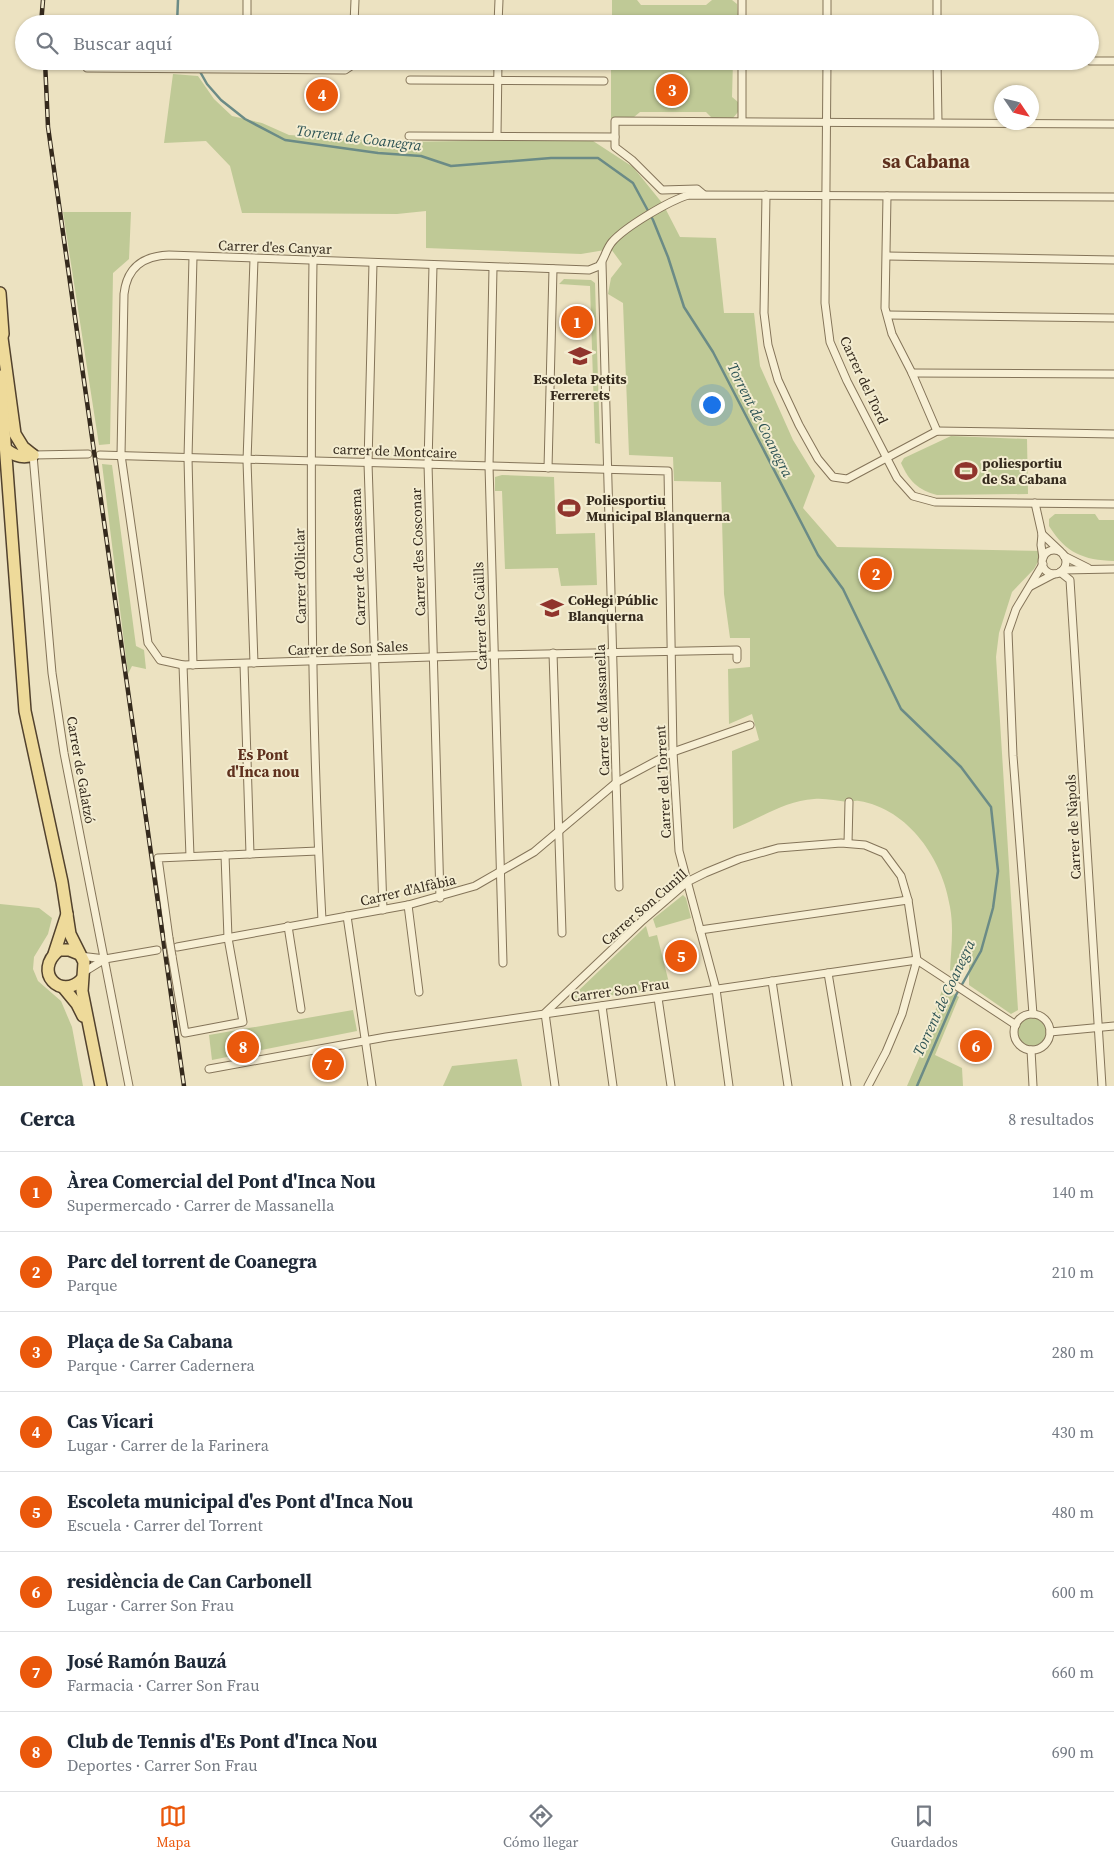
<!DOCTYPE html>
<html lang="es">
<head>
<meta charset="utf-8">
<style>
	body { margin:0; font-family:"Source Serif 4",serif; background:#f6f6f7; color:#1f2937 }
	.compass { position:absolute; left:994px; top:85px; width:45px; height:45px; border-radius:50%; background:#fff; box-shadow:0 1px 4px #0004; rotate:125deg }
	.you { position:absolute; left:711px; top:404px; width:18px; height:18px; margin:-12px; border:4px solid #fff; border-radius:50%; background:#1a73e8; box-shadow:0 0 0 8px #1a73e833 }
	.badge { display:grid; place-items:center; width:32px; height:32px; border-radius:50%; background:#ea580c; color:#fff; font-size:16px; font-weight:700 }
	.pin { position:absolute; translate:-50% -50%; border:2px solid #fff; box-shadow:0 1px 5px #0006 }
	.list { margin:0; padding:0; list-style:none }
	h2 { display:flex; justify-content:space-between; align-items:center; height:65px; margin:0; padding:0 20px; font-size:21px }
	h2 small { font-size:16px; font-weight:400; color:#747a83 }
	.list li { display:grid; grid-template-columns:32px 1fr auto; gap:15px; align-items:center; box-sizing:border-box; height:80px; padding:0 20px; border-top:1px solid #e0e1e3 }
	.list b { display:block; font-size:19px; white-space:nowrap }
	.list p { margin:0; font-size:16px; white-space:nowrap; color:#747a83 }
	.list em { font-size:16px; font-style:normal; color:#747a83 }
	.icon { flex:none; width:28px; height:28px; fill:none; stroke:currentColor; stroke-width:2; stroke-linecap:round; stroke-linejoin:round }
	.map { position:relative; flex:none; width:1114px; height:1086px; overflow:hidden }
	.search { position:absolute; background:#fff; box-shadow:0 1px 4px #0004; left:15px; right:15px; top:15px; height:55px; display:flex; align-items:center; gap:12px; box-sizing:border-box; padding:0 18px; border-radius:28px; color:#747a83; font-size:19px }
	.sheet { height:705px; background:#fff }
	nav { display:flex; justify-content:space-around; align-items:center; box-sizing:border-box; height:70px; border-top:1px solid #e0e1e3; background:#fff; font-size:14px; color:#747a83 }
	nav a { display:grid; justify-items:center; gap:2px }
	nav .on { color:#ea580c }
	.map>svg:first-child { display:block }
	.green { fill:#bfc996 }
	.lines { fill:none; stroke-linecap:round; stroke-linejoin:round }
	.stream { stroke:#6b8b86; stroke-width:2.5 }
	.minor-casing { stroke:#847459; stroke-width:9 }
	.primary-casing { stroke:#52422e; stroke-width:14 }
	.minor { stroke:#f7efd4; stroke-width:7 }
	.primary { stroke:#eeda9a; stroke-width:11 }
	.rail-casing { stroke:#352a1d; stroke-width:4.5 }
	.rail { stroke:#f3ecd0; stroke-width:2.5; stroke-dasharray:8; stroke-linecap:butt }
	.minor-bridge-casing { stroke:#847459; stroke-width:9; stroke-linecap:butt }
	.minor-bridge { stroke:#f7efd4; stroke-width:7 }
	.labels { text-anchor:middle; stroke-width:4; stroke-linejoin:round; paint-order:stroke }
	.street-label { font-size:14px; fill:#352a1d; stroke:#f3ecd0 }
	.poi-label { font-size:14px; font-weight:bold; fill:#352a1d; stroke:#f3ecd0; text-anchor:start }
	.water-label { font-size:15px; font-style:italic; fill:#2d5354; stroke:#f3ecd0 }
	.neighbourhood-label { font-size:15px; font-weight:bold; fill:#5f311e; stroke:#f3ecd0 }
	.district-label { font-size:19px; font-weight:bold; fill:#5f311e; stroke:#f3ecd0 }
</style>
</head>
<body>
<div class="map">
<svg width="1114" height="1086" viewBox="0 0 1114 1086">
	<rect width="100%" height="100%" fill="#ece2c1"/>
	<g class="green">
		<path d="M612 0H637L641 5H706L712 0H732L737 4 738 16 733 24H612Z"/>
		<path d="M611 61H733L732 97 738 102V112L733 118H712L706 112H640L634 117 611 118Z"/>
		<path d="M173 74 198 76 214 99 232 116 262 123 289 135 398 142 590 139 633 167 663 204 680 237 716 238 724 313H754L760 366 793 440 815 476 803 508 837 547 1044 551 1034 569 1012 592 999 633 996 657 1018 1010 1011 1014 969 985V962L950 971C951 950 954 928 950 907 943 860 909 809 859 801 855 800 852 802 848 802 836 801 826 798 814 799 784 801 759 819 733 829L732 751 759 740 752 714 729 724 728 669 750 667V638H730L724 594 721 482 674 481 673 457 629 455 623 303 608 294 611 278 622 264 611 249 581 254 426 248V211L397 214 242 213 230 166 206 141 164 143Z"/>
		<path d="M63 212H131L129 259 113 273 110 444 99 445Z"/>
		<path d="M564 279 591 280 595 283 600 444 595 443 590 286 559 284Z"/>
		<path d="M951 436 1027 439 1028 494 937 495C918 490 909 481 901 463L904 458Z"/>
		<path d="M102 464 112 465 136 646 144 650 146 669 132 666 128 674Z"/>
		<path d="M502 475 554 477 556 534 595 533 597 585 561 586 558 568 505 569 502 491H495V477Z"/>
		<path d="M1055 514H1095L1099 520H1114V561C1083 560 1066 553 1049 526V519Z"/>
		<path d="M683 895 686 898 691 918 656 928 653 919Z"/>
		<path d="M0 904 39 908 52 918 48 934 34 957 33 969 38 981 61 1001 72 1027 83 1086H0Z"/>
		<path d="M646 926 649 937 657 935 670 987 579 1000 575 998 576 993Z"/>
		<path d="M943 987 959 997 935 1055 962 1068 963 1086H907L923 1049Z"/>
		<path d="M353 1010 357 1031 212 1060 209 1035Z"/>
		<circle cx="1032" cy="1032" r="14"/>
		<path d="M517 1059 522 1086H443L452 1066Z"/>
	</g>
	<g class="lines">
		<g class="stream">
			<path d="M177 24 178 0"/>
			<path d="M194 61 207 84 221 100 245 119 285 140 378 153 421 156 451 166 551 158H598L633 183 653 220 668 257 684 307 713 352 818 555 843 589 901 709 961 767 991 807 998 871 993 908 981 951 956 995 917 1086"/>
		</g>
		<defs>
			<g id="minor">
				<path d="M937 0V24"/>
				<path d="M247 24V0"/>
				<path d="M354 24 355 0"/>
				<path d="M498 24 499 0"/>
				<path d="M742 24V0"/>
				<path d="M827 24V0"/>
				<path d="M827 61 825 303 830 342 847 381 897 478 913 496 935 502 1114 504"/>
				<path d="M937 61 938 122"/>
				<path d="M1090 61H1114"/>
				<path d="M87 68 345 70 351 66 353 61"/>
				<path d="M410 80 604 81"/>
				<path d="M742 121V61"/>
				<path d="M497 135 498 61"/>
				<path d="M409 136 615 137"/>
				<path d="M703 194 697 189 662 190 632 160 615 147V121L1114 124"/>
				<path d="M766 195 764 313 768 345 778 380 799 425 818 459 833 477 847 479 937 431 1114 434"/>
				<path d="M887 196 885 308 892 334 912 373 937 431"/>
				<path d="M887 256 1114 260"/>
				<path d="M193 257 188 458 193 665"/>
				<path d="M254 259 247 461 254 663"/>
				<path d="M313 261C310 481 310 701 322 920"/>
				<path d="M373 263 368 463 383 910"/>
				<path d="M602 263 619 887"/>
				<path d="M433 266 428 464 440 898"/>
				<path d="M493 268 489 466 503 963"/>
				<path d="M888 315 1114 318"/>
				<path d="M912 373 1114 374"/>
				<path d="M88 454 33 455 52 673 64 753 129 1086"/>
				<path d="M100 455 668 471 673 752 679 851 716 989 729 1086"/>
				<path d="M548 468 553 269"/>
				<path d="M1035 503 1042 534 1041 545 1043 558"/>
				<path d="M1042 534 1060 551"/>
				<circle cx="1054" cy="562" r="12"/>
				<path d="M1064 556 1088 568"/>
				<path d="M1063 570 1114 569"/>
				<path d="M1060 572 1070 580 1102 1086"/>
				<path d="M1031 586 1054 574"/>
				<path d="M553 653 562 933"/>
				<path d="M737 659V650L493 655 183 665 160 660 148 643 121 455 124 294C127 267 143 256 169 255L589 270 599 266C605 258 606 249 612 242 625 227 670 200 689 195L1114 197"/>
				<path d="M244 664 250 854"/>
				<path d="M183 665 190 856"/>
				<path d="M848 843 849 802"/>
				<path d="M408 905 419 992"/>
				<path d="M347 916 372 1086"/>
				<path d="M288 926 301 1009"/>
				<path d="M700 930 908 900"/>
				<path d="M169 938 158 858 318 851"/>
				<path d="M177 947 408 905 475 886 534 852 617 782 673 752 750 725"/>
				<path d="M80 956 105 959 157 950"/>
				<path d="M172 956 185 1033 243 1022 228 938 225 855"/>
				<path d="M84 972 105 959"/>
				<path d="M828 973 847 1086"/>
				<path d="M772 981 788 1086"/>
				<path d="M658 998 671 1086"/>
				<path d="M602 1006 613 1086"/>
				<path d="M1033 1014 1013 756 1008 632 1016 609 1043 564"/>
				<circle cx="1032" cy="1032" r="18"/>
				<path d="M1050 1032 1114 1026"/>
				<path d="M1031 1050 1033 1086"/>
				<path d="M209 1069 386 1037 917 960 1016 1025"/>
				<path d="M555 1086 545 1013 643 920 687 882 705 873 739 859 778 848 841 843 865 845 884 853 901 876 908 900 917 960 902 1014 886 1052 868 1086"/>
			</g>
			<g id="primary">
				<path d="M0 293 3 334 0 340"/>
				<path d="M2 338 15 434 23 447 33 455"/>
				<path d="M0 376 25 711 62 882 70 934 84 962 82 991 101 1086"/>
				<path d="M7 450C15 456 23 459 33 455"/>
				<path d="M54 954 67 914"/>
				<path d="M79 954 69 950H59C32 972 61 1001 82 979"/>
				<path d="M63 987 77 1004 83 1016"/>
			</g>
		</defs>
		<use href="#minor" class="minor-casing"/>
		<use href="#primary" class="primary-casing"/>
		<use href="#minor" class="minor"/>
		<use href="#primary" class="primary"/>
		<defs>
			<g id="rail">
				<path d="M41 24 43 0"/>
				<path d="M45 61 48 127 184 1086"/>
			</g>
		</defs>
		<use href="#rail" class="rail-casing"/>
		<use href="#rail" class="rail"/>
		<defs>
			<path id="minor-bridge" d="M169 938 172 956"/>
		</defs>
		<use href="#minor-bridge" class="minor-bridge-casing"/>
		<use href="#minor-bridge" class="minor-bridge"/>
	</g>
	<defs>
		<symbol id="school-bare" viewBox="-9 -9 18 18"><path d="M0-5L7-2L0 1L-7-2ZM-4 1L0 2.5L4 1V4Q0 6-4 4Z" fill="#90342c" stroke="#f3ecd0" stroke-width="2.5" paint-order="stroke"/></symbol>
		<symbol id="stadium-bare" viewBox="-9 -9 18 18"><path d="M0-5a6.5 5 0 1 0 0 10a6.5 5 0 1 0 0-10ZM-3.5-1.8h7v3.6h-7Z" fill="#90342c" stroke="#f3ecd0" stroke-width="2.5" paint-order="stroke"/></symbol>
	</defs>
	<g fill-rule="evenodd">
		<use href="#school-bare" x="564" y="340" width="32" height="32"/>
		<use href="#stadium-bare" x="950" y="455" width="32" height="32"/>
		<use href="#stadium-bare" x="553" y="492" width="32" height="32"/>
		<use href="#school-bare" x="536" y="592" width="32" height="32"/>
	</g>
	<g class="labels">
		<g class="street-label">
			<text transform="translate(275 247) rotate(2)" y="5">Carrer d'es Canyar</text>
			<text transform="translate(864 380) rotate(65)" y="5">Carrer del Tord</text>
			<text transform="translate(395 451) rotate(2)" y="5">carrer de Montcaire</text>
			<text transform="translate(418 552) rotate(-92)" y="5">Carrer d'es Cosconar</text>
			<text transform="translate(358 557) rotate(-92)" y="5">Carrer de Comassema</text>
			<text transform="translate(300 576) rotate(-91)" y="5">Carrer d'Oliclar</text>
			<text transform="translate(480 616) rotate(-92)" y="5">Carrer d'es Caülls</text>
			<text transform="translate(348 648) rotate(-2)" y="5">Carrer de Son Sales</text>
			<text transform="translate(602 710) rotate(-92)" y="5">Carrer de Massanella</text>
			<text transform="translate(81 770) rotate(80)" y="5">Carrer de Galatzó</text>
			<text transform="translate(663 782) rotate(-93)" y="5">Carrer del Torrent</text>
			<text transform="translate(1073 827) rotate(-93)" y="5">Carrer de Nàpols</text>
			<text transform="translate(408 890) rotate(-13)" y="5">Carrer d'Alfàbia</text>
			<text transform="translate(644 907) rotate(-41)" y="5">Carrer Son Cunill</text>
			<text transform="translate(620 990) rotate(-8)" y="5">Carrer Son Frau</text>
		</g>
		<g class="poi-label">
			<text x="580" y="384" text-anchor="middle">Escoleta Petits<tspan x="580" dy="16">Ferrerets</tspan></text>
			<text x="982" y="468">poliesportiu<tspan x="982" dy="16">de Sa Cabana</tspan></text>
			<text x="586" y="505">Poliesportiu<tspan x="586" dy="16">Municipal Blanquerna</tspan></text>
			<text x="568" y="605">Col·legi Públic<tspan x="568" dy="16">Blanquerna</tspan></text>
		</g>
		<g class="water-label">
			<text transform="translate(359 138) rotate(7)" y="5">Torrent de Coanegra</text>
			<text transform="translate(760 420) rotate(63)" y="5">Torrent de Coanegra</text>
			<text transform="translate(944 998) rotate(-65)" y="5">Torrent de Coanegra</text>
		</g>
		<g class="neighbourhood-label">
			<text x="263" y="760">Es Pont<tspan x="263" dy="17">d'Inca nou</tspan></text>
		</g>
		<g class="district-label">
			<text x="926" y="168">sa Cabana</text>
		</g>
	</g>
</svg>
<svg class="compass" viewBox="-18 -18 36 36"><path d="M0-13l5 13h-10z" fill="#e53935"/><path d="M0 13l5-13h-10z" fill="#747a83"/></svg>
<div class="you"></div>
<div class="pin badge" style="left:577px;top:322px">1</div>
<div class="pin badge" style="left:876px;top:574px">2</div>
<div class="pin badge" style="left:672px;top:90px">3</div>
<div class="pin badge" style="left:322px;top:95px">4</div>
<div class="pin badge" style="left:681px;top:956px">5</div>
<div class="pin badge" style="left:976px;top:1046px">6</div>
<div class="pin badge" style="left:328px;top:1064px">7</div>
<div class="pin badge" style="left:243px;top:1047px">8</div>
<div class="search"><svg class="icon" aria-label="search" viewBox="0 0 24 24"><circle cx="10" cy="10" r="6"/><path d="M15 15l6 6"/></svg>Buscar aquí</div>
</div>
<section class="sheet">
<h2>Cerca<small>8 resultados</small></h2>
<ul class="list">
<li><span class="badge">1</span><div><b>Àrea Comercial del Pont d'Inca Nou</b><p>Supermercado · Carrer de Massanella</p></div><em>140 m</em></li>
<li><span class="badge">2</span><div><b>Parc del torrent de Coanegra</b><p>Parque</p></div><em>210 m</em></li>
<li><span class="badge">3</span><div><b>Plaça de Sa Cabana</b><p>Parque · Carrer Cadernera</p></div><em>280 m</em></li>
<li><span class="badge">4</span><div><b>Cas Vicari</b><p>Lugar · Carrer de la Farinera</p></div><em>430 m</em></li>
<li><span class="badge">5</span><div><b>Escoleta municipal d'es Pont d'Inca Nou</b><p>Escuela · Carrer del Torrent</p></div><em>480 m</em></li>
<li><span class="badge">6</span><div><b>residència de Can Carbonell</b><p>Lugar · Carrer Son Frau</p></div><em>600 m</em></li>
<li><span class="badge">7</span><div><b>José Ramón Bauzá</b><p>Farmacia · Carrer Son Frau</p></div><em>660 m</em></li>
<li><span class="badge">8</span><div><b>Club de Tennis d'Es Pont d'Inca Nou</b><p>Deportes · Carrer Son Frau</p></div><em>690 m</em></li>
</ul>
</section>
<nav>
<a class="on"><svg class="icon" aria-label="map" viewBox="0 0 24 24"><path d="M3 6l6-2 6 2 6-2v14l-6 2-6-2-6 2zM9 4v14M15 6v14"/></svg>Mapa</a>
<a><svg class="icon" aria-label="directions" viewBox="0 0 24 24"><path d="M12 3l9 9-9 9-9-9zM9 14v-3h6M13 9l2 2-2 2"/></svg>Cómo llegar</a>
<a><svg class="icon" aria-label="saved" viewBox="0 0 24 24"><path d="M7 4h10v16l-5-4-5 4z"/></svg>Guardados</a>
</nav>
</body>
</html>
